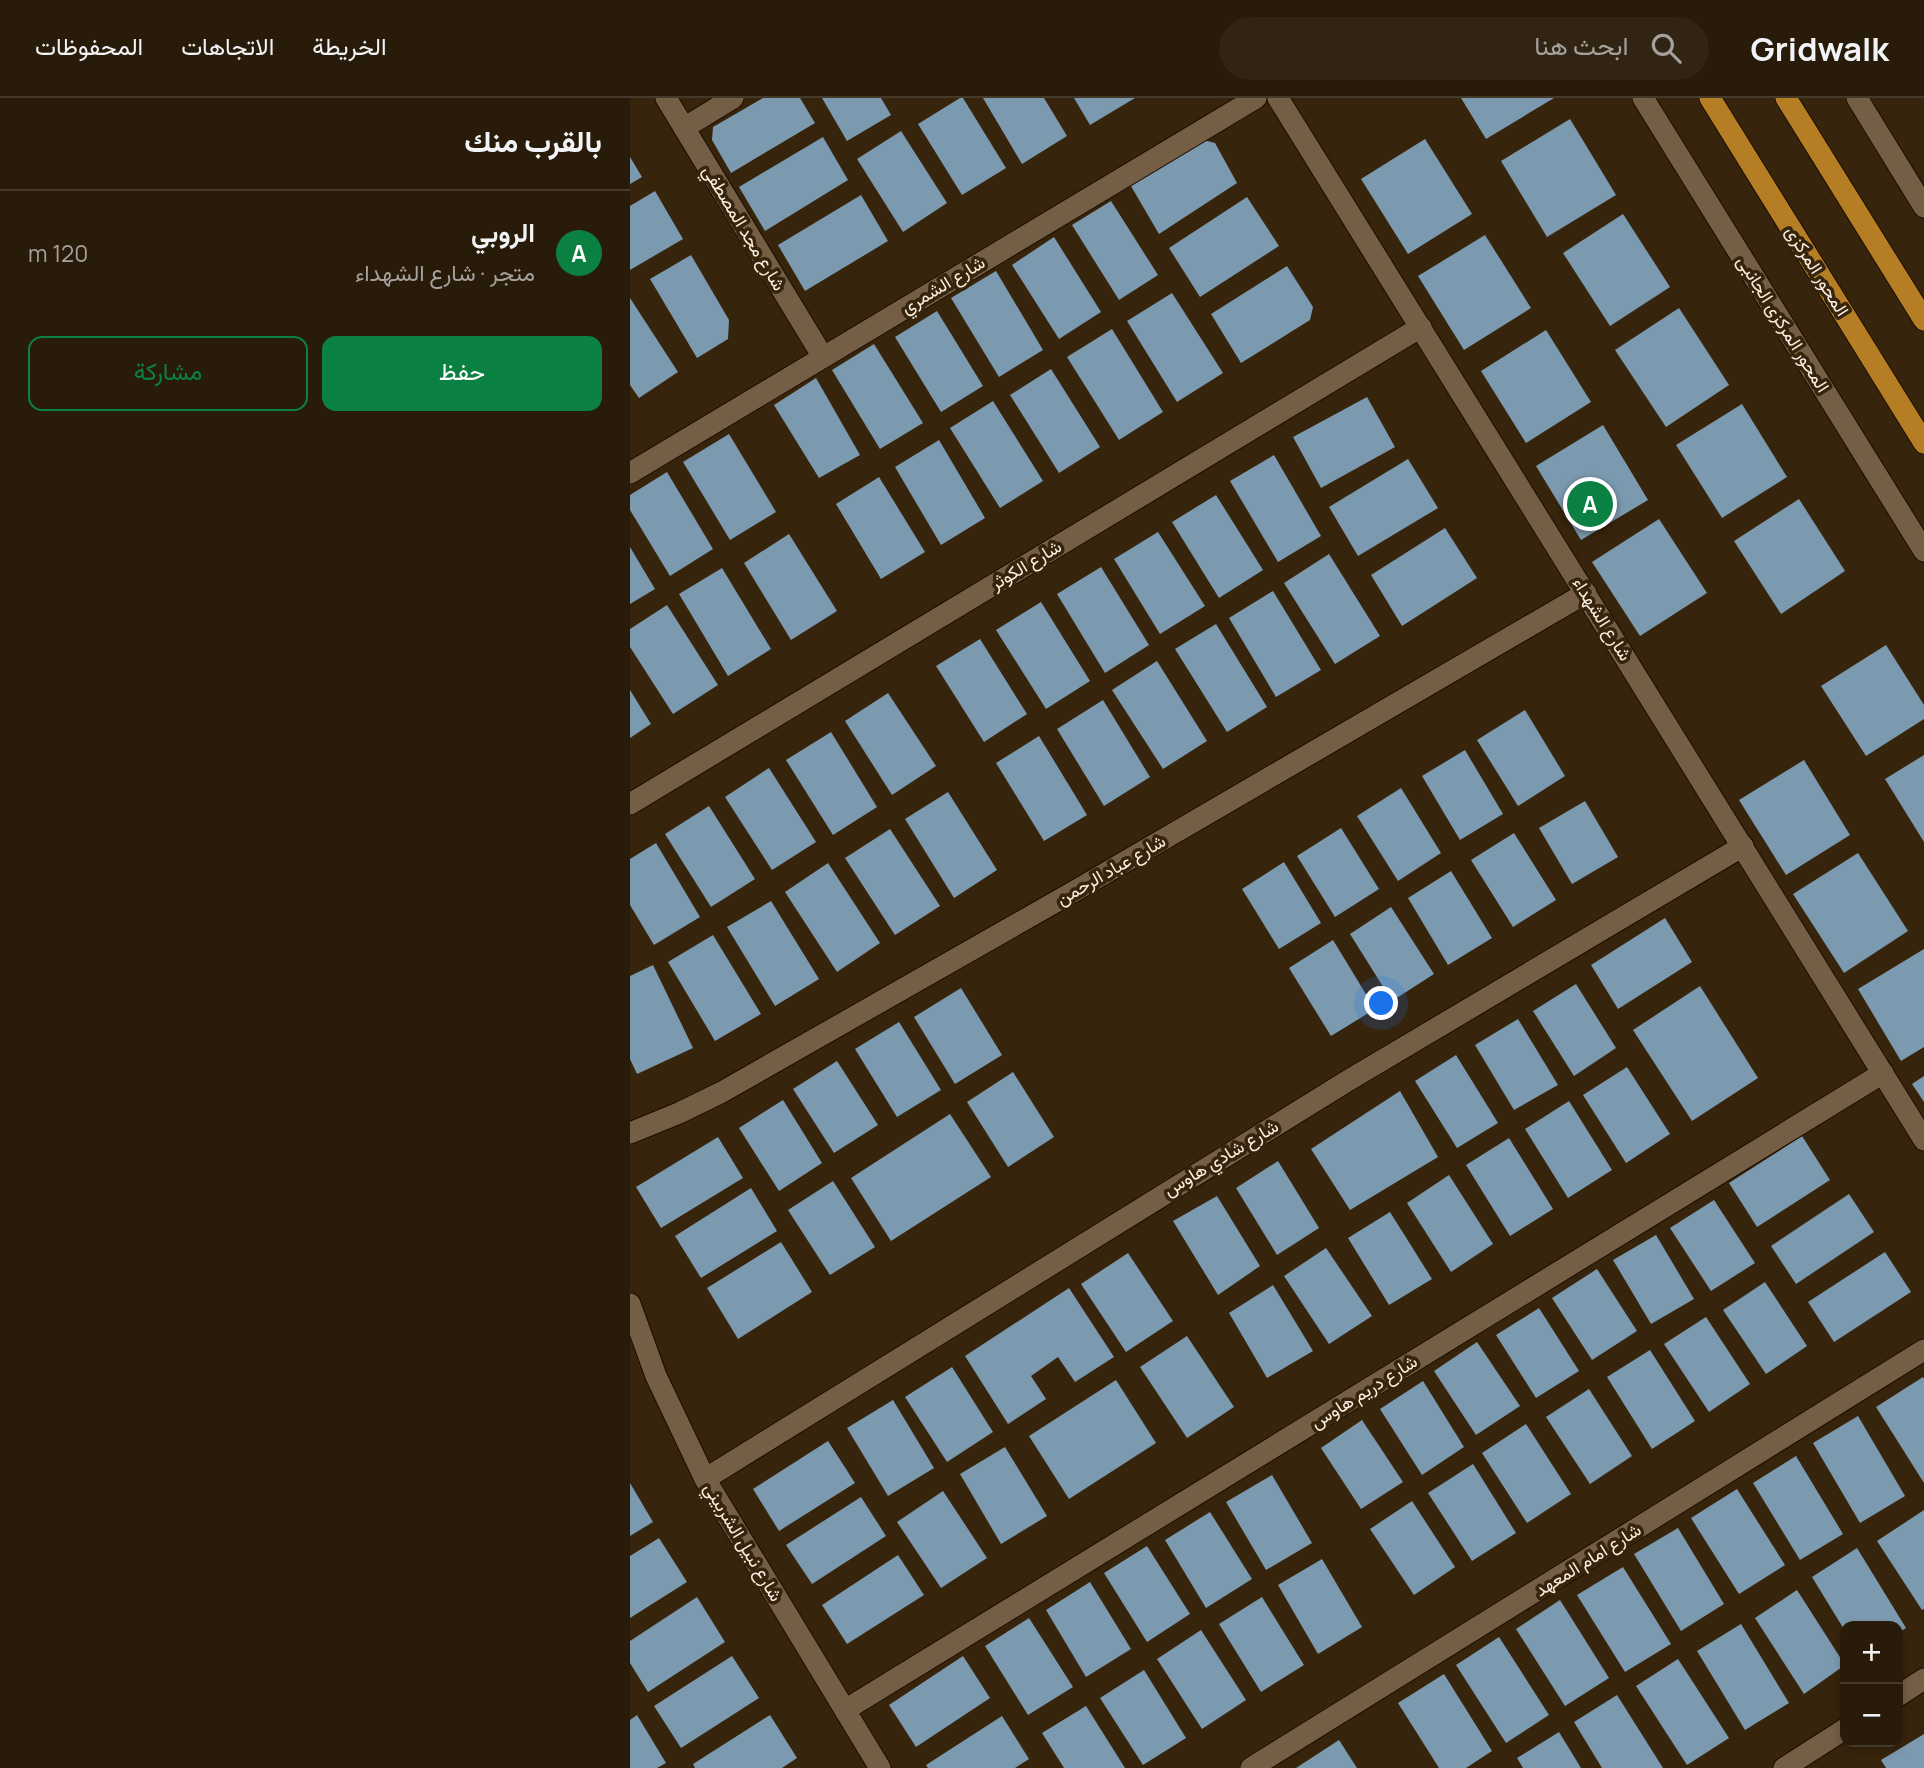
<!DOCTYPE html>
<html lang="ar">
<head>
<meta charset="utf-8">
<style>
	body { margin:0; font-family:Manrope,Vazirmatn,sans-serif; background:#312412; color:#f1f3f6; direction:rtl }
	.controls { position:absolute; right:21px; bottom:21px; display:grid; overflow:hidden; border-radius:14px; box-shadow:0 4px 10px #0003 }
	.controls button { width:63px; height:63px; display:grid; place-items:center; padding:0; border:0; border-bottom:2px solid #45392a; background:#291b09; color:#f1f3f6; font:35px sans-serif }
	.you { position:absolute; left:752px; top:906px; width:24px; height:24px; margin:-18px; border:5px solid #fff; border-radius:50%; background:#1a73e8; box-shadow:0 0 0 10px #1a73e833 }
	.badge { display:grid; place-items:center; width:46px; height:46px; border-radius:50%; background:#0b8043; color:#fff; font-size:23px; font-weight:700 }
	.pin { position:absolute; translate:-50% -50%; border:4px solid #fff; box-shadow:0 2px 7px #0006 }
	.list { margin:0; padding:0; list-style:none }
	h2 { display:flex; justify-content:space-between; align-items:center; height:91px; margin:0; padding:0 28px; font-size:30px }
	h2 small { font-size:23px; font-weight:400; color:#a5a19c }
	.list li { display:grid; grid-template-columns:46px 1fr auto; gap:21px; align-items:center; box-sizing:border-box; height:126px; padding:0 28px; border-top:2px solid #45392a }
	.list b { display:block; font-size:26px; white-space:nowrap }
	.list p { margin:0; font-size:23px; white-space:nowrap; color:#a5a19c }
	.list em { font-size:23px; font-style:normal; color:#a5a19c }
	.actions { display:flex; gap:14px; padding:21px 28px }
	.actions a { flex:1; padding:16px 0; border:2px solid #0b8043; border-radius:14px; text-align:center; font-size:24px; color:#0b8043 }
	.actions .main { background:#0b8043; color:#fff }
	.icon { flex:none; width:38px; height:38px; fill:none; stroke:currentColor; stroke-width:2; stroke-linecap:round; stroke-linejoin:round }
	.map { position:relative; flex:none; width:1294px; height:1670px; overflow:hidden; direction:ltr }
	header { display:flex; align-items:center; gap:42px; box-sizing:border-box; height:98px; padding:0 35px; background:#291b09; border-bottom:2px solid #45392a }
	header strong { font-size:33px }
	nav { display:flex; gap:38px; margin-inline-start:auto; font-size:24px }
	.search { width:490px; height:63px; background:#312412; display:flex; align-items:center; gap:18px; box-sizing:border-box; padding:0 24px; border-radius:38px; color:#a5a19c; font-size:26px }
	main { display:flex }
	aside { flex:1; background:#291b09 }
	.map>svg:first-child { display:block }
	.building { fill:#7c9aaf }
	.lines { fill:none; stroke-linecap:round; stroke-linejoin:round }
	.minor-casing { stroke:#1d0d00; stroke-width:23 }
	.major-casing { stroke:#1d0d00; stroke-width:23 }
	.minor { stroke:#745f46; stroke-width:21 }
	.major { stroke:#b57e24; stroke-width:21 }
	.labels { text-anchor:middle; stroke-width:7; stroke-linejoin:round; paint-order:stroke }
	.street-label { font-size:18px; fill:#faeddf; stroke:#37240c }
</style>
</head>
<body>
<header>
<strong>Gridwalk</strong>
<div class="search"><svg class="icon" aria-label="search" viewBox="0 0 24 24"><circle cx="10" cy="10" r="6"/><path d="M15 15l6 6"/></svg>ابحث هنا</div>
<nav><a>الخريطة</a><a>الاتجاهات</a><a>المحفوظات</a></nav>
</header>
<main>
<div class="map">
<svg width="1294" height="1670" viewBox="0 0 1294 1670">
	<rect width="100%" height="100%" fill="#37240c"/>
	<g class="building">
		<path d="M133 0H170L185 25 101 75 82 42 83 29Z"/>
		<path d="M192 0H251L261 17 217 43Z"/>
		<path d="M330 0H333L376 70 332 97 288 26Z"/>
		<path d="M353 0H414L437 38 392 66Z"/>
		<path d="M444 0H505L460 27Z"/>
		<path d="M831 0H924L856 41Z"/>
		<path d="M940 21 986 97 917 139 871 63Z"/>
		<path d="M271 33 317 105 273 134 227 61Z"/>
		<path d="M193 39 218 82 135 133 109 89Z"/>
		<path d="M569 41 585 45 607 85 529 136 498 83Z"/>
		<path d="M795 41 842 116 778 156 731 81Z"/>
		<path d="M0 59 12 79 0 86Z"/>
		<path d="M25 93 53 141 0 172V108Z"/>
		<path d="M231 97 258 143 175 193 148 147Z"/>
		<path d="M617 99 649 148 570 199 539 150Z"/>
		<path d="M481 103 528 177 489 202 442 127Z"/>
		<path d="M993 116 1040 189 980 228 933 155Z"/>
		<path d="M855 137 901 210 834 252 788 178Z"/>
		<path d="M424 139 471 214 429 241 382 167Z"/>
		<path d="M61 157 99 222 98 241 67 260 20 181Z"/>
		<path d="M657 168 683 209 680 222 611 265 581 216Z"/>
		<path d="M366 173 413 252 369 279 321 200Z"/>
		<path d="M542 195 593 275 547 304 497 223Z"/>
		<path d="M0 200 48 274 9 300 0 287Z"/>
		<path d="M1049 210 1099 287 1036 329 985 252Z"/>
		<path d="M307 213 353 288 311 314 265 239Z"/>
		<path d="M482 231 533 314 489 342 437 259Z"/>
		<path d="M916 232 961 304 896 345 851 273Z"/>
		<path d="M244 246 293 325 250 351 202 272Z"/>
		<path d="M421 271 470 349 429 375 380 297Z"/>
		<path d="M186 280 230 357 189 380 144 307Z"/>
		<path d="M737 299 765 349 691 390 663 339Z"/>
		<path d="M363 303 413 383 370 410 320 330Z"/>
		<path d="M1112 306 1157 379 1092 420 1046 347Z"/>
		<path d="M973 327 1018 402 951 442 906 368Z"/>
		<path d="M99 336 146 414 100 442 53 364Z"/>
		<path d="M309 342 355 420 311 447 265 369Z"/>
		<path d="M644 357 691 438 648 464 600 383Z"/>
		<path d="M778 361 808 410 728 458 699 409Z"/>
		<path d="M37 374 83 451 40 478 0 412V397Z"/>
		<path d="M249 379 295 454 251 481 206 406Z"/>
		<path d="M586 397 633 472 589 500 542 424Z"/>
		<path d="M1169 401 1215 473 1151 516 1104 443Z"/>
		<path d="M1029 421 1077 495 1010 538 962 464Z"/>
		<path d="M815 430 847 480 772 528 741 477Z"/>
		<path d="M528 434 575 508 530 536 484 461Z"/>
		<path d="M159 436 207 513 161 542 114 465Z"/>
		<path d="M0 449 25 491 0 506Z"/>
		<path d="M699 456 750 538 705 566 654 485Z"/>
		<path d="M471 469 519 547 475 575 427 496Z"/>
		<path d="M92 470 141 551 98 578 49 496Z"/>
		<path d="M643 493 691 572 646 599 599 520Z"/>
		<path d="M411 504 460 583 416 611 366 532Z"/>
		<path d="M37 507 88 587 43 616 0 549V531Z"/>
		<path d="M586 526 637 609 597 634 545 551Z"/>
		<path d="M350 541 397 616 354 644 306 568Z"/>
		<path d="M1256 547 1294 607V621L1236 658 1191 588Z"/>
		<path d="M527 563 577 643 533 671 482 592Z"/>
		<path d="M0 592 21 626 0 640Z"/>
		<path d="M258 595 306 668 262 697 215 623Z"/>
		<path d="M473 602 520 679 474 708 427 631Z"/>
		<path d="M895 612 935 678 888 708 847 642Z"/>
		<path d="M201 634 247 709 203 737 156 662Z"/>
		<path d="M409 638 457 717 414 743 366 665Z"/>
		<path d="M835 652 873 716 830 742 792 678Z"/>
		<path d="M1294 657V744L1255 681Z"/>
		<path d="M1174 662 1220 737 1156 777 1109 702Z"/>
		<path d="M139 670 186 744 142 772 95 699Z"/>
		<path d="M771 690 811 755 768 783 727 718Z"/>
		<path d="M318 694 367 772 324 800 275 721Z"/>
		<path d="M955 703 988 759 942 786 909 730Z"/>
		<path d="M79 708 125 781 81 809 35 736Z"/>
		<path d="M711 730 749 791 705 819 667 758Z"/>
		<path d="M260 731 310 808 265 837 215 760Z"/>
		<path d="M884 735 926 802 883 829 841 762Z"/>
		<path d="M26 745 70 819 24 847 0 807V761Z"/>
		<path d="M1228 755 1278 833 1214 875 1163 796Z"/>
		<path d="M654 764 691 825 649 851 612 791Z"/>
		<path d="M198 765 250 845 207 874 155 794Z"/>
		<path d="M821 773 862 840 818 867 778 800Z"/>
		<path d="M141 803 189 881 145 908 97 829Z"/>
		<path d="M761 809 804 876 762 903 720 836Z"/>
		<path d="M1035 820 1062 864 988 911 961 867Z"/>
		<path d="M83 837 131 916 85 943 38 864Z"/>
		<path d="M703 842 745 911 701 938 659 870Z"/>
		<path d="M1294 851V949L1271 963 1228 891Z"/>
		<path d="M23 867 63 950 7 976 0 961V878Z"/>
		<path d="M946 886 986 950 944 978 903 913Z"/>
		<path d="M1070 888 1128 980 1062 1023 1003 932Z"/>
		<path d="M331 890 372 957 325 986 284 919Z"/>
		<path d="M888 921 928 987 884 1012 845 947Z"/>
		<path d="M269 924 311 992 267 1019 225 951Z"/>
		<path d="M826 957 868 1025 827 1050 785 983Z"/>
		<path d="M207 963 248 1027 204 1055 163 991Z"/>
		<path d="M997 969 1040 1036 996 1065 953 997Z"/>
		<path d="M383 974 424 1039 378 1069 337 1004Z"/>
		<path d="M1294 978V1004L1282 986Z"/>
		<path d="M770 993 808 1059 720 1112 681 1051Z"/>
		<path d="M153 1002 192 1065 149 1093 109 1030Z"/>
		<path d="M939 1003 982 1072 938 1100 895 1031Z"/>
		<path d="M320 1016 361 1079 261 1143 221 1080Z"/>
		<path d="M1172 1038 1200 1082 1127 1129 1099 1085Z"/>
		<path d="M88 1039 113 1080 31 1130 6 1089Z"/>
		<path d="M879 1040 923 1111 880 1138 836 1067Z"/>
		<path d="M648 1063 689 1130 647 1157 606 1090Z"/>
		<path d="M819 1077 863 1146 821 1174 777 1105Z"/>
		<path d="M203 1083 245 1149 200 1177 158 1112Z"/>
		<path d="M121 1090 147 1133 71 1180 45 1138Z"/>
		<path d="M1219 1096 1244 1134 1166 1186 1141 1148Z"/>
		<path d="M587 1098 630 1168 588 1197 543 1123Z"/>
		<path d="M1084 1102 1125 1165 1081 1193 1040 1130Z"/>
		<path d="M760 1114 802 1181 759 1207 718 1140Z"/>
		<path d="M1026 1137 1064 1201 1021 1226 983 1162Z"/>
		<path d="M151 1144 182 1194 108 1241 77 1190Z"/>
		<path d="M696 1150 742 1218 699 1246 654 1178Z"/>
		<path d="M1255 1154 1281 1194 1204 1244 1178 1204Z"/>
		<path d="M498 1155 543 1223 496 1254 451 1186Z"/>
		<path d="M967 1171 1007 1233 962 1262 922 1200Z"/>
		<path d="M1135 1184 1177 1248 1136 1276 1093 1212Z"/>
		<path d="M643 1187 683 1253 637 1280 599 1215Z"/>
		<path d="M439 1190 484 1259 445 1284 428 1259 401 1278 416 1301 378 1326 335 1258Z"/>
		<path d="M909 1210 949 1273 906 1300 866 1237Z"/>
		<path d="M1076 1219 1120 1286 1079 1314 1034 1246Z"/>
		<path d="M557 1238 604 1309 557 1340 510 1269Z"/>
		<path d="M847 1244 890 1308 846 1337 804 1273Z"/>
		<path d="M1020 1252 1065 1323 1022 1351 977 1279Z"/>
		<path d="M322 1269 363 1334 317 1364 275 1299Z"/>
		<path d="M1293 1279 1294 1281V1385L1246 1309Z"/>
		<path d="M486 1282 526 1345 439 1401 399 1338Z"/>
		<path d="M793 1283 834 1349 792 1377 750 1311Z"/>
		<path d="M959 1291 1002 1358 960 1386 916 1319Z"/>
		<path d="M263 1302 304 1370 258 1398 217 1330Z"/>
		<path d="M1228 1318 1275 1398 1230 1425 1183 1345Z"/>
		<path d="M732 1322 773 1384 731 1411 691 1350Z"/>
		<path d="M896 1326 941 1396 897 1425 852 1355Z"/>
		<path d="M198 1343 225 1385 149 1433 123 1391Z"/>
		<path d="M375 1349 417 1418 371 1446 330 1376Z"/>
		<path d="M1166 1358 1213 1436 1170 1462 1123 1385Z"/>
		<path d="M843 1366 886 1435 842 1463 798 1395Z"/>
		<path d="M642 1377 682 1445 636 1472 596 1404Z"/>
		<path d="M0 1385 23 1424 0 1438Z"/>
		<path d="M1107 1391 1155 1467 1109 1496 1061 1420Z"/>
		<path d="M313 1393 357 1460 311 1490 267 1424Z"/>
		<path d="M231 1399 256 1438 182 1486 156 1447Z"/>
		<path d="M782 1403 825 1469 784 1497 740 1431Z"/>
		<path d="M1294 1412V1511L1292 1512 1247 1443Z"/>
		<path d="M580 1414 622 1481 576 1510 535 1442Z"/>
		<path d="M1048 1430 1094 1506 1051 1533 1004 1456Z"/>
		<path d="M29 1440 57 1484 0 1520V1458Z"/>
		<path d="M517 1448 560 1516 517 1544 474 1475Z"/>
		<path d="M1227 1450 1276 1530 1268 1535V1528H1215V1533L1182 1479Z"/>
		<path d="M268 1457 294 1497 217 1546 192 1507Z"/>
		<path d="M692 1461 732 1529 688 1556 648 1487Z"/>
		<path d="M993 1469 1041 1546 995 1574 947 1497Z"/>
		<path d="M460 1484 501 1551 456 1579 416 1512Z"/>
		<path d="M1167 1492 1215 1567 1174 1596 1125 1520Z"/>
		<path d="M67 1499 95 1544 18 1594 0 1565V1543Z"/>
		<path d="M632 1499 674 1567 631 1594 589 1526Z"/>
		<path d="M930 1502 979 1580 935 1608 886 1531Z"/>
		<path d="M399 1520 443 1589 398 1617 355 1548Z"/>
		<path d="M1111 1526 1159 1605 1115 1632 1067 1553Z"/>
		<path d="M571 1532 616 1602 572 1631 527 1561Z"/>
		<path d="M869 1539 919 1617 876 1645 826 1567Z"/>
		<path d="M102 1558 129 1600 51 1650 24 1608Z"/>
		<path d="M333 1558 360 1600 286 1649 259 1607Z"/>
		<path d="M1048 1561 1099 1640 1057 1667 1006 1588Z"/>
		<path d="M514 1572 556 1640 513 1667 470 1600Z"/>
		<path d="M814 1576 862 1653 836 1670H809L768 1605Z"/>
		<path d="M987 1597 1033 1670H972L944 1624Z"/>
		<path d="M456 1608 495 1670H434L412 1635Z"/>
		<path d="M7 1617 36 1665 27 1670H0V1622Z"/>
		<path d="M140 1617 167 1660 152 1670H65L63 1666Z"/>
		<path d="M372 1618 399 1661 385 1670H298L296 1667Z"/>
		<path d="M929 1634 951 1670H893L887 1660Z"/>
		<path d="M1294 1636V1670H1256L1251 1662Z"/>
		<path d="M709 1642 727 1670H666Z"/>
	</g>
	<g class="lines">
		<defs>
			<g id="minor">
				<path d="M36 0 193 259"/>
				<path d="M648 0 1294 1042"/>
				<path d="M1013 0 1294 453"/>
				<path d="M1227 0 1294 109"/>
				<path d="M54 30 103 0"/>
				<path d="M0 375 626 0"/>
				<path d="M0 706 791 229"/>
				<path d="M0 1035 49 1015 92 994 443 794 956 495"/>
				<path d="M0 1206 26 1278 75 1381 250 1670"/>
				<path d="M75 1381 719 982 1113 748"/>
				<path d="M1268 1598 1294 1581"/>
				<path d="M215 1612 1253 975"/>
				<path d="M621 1670 1294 1252"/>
				<path d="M1154 1670 1215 1631"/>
			</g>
			<g id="major">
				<path d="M1080 0 1294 345"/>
				<path d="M1156 0 1294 222"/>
			</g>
		</defs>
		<use href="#minor" class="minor-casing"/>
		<use href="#major" class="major-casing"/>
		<use href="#minor" class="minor"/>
		<use href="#major" class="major"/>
	</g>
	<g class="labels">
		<g class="street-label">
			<text transform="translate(114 130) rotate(59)" y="6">شارع مجد المصطفي</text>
			<text transform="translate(1187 173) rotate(58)" y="6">المحور المركزى</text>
			<text transform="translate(313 187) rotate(-31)" y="6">شارع الشمري</text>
			<text transform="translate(1153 226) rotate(58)" y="6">المحور المركزى الجانبى</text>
			<text transform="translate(396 467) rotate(-31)" y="6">شارع الكوثر</text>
			<text transform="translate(972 521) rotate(58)" y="6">شارع الشهداء</text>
			<text transform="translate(481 772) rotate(-30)" y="6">شارع عباد الرحمن</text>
			<text transform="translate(591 1060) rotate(-31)" y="6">شارع شادي هاوس</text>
			<text transform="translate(734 1294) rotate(-32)" y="6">شارع دريم هاوس</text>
			<text transform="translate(113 1444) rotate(59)" y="6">شارع نبيل الشربيني</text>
			<text transform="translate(958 1462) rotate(-32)" y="6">شارع امام المعهد</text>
		</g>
	</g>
</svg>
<div class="controls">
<button>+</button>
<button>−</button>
</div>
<div class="you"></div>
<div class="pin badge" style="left:960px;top:406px">A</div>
</div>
<aside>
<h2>بالقرب منك<small></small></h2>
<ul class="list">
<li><span class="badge">A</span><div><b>الروبي</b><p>متجر · شارع الشهداء</p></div><em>120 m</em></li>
</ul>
<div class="actions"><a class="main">حفظ</a><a>مشاركة</a></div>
</aside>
</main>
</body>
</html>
